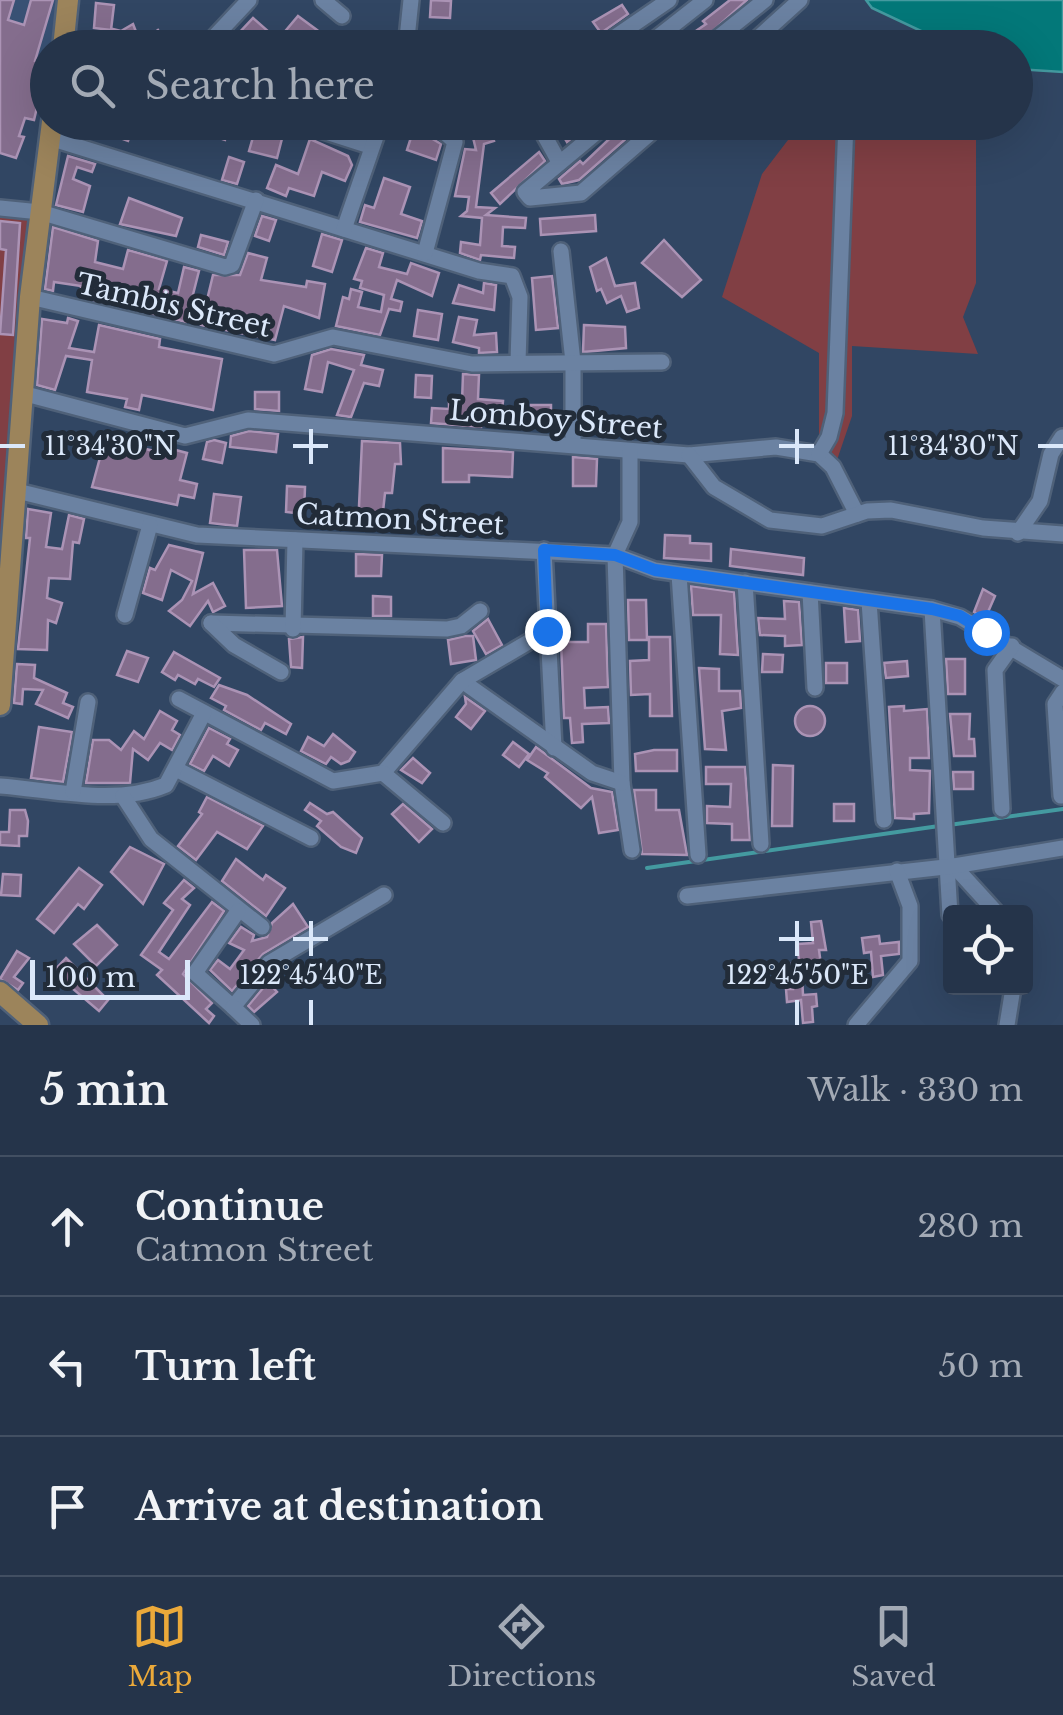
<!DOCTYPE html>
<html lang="en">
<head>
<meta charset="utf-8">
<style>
	body { margin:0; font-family:"Libre Baskerville",serif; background:#2d3c51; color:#f1f3f6 }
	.controls { position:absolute; right:30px; bottom:30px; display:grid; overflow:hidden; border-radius:10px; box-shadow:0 10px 40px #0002 }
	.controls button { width:90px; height:90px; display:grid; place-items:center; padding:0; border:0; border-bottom:2px solid #424f62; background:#25344a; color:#f1f3f6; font:50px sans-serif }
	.scale { position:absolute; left:30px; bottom:25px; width:160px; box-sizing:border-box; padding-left:10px; border:5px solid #dbe8fa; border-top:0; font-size:28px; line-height:35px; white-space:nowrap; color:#dbe8fa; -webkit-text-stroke:8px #222c39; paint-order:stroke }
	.stop { position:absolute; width:30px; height:30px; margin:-22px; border:8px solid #1a73e8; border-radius:50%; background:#fff }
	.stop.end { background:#1a73e8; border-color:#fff; box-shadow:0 2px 10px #0008 }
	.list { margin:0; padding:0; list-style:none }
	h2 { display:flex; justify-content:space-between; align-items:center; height:130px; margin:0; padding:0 40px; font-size:42px }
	h2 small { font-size:32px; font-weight:400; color:#a3aab5 }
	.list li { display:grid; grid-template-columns:65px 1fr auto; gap:30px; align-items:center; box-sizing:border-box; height:140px; padding:0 40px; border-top:2px solid #424f62 }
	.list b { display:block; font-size:38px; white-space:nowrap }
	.list p { margin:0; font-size:32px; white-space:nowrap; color:#a3aab5 }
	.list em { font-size:32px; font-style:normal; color:#a3aab5 }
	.icon { flex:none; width:55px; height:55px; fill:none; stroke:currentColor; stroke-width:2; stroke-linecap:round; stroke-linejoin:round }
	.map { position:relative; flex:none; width:1063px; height:1025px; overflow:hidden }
	.search { position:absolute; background:#25344a; box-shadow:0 10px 40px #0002; left:30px; right:30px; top:30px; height:110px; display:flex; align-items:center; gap:25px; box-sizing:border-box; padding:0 35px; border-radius:55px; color:#a3aab5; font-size:38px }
	.sheet { height:550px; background:#25344a }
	nav { display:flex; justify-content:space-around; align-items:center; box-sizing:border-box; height:140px; border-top:2px solid #424f62; background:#25344a; font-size:28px; color:#a3aab5 }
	nav a { display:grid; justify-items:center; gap:5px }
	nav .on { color:#eba93a }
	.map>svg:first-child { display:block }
	.built { fill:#385174 }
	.green { fill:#813f44 }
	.water { fill:#037879; stroke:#449aa0; stroke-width:2.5 }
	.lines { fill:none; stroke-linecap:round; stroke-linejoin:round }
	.stream { stroke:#449aa0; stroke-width:4 }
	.building { fill:#846d8d; stroke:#ab93b5; stroke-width:2.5 }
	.minor-casing { stroke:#4f6179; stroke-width:20 }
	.major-casing { stroke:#4f6179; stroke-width:25 }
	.minor { stroke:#6b82a2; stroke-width:15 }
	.major { stroke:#9c845b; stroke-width:20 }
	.route { stroke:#1a73e8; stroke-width:12 }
	.ticks { fill:none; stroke:#dbe8fa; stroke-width:4 }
	.labels { text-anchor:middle; stroke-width:10; stroke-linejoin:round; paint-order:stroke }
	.street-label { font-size:28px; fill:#dbe8fa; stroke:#222c39 }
	.ticks-label { font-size:25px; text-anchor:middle; fill:#dbe8fa; stroke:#222c39; stroke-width:10; stroke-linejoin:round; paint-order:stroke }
</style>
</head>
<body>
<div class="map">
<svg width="1063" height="1025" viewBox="0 0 1063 1025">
	<rect width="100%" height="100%" fill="#314663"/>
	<path class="built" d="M0 0H57L45 88 0 75Z"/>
	<g class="green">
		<path d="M801 123H976V283L963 317 978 354 852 346V416L837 460 819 439V353L722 297 762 174Z"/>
		<path d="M0 217 28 219 0 583Z"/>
	</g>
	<path class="water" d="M866 0H1063V72L1016 69V48L955 47 872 8Z"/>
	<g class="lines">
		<g class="stream">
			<path d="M949 825 1063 809"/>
			<path d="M647 868 939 826"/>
		</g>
	</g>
	<g class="building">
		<path d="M0 0H14L8 20 24 25 31 0H53L35 61 47 65 34 120 25 118 19 136 24 137 16 158 0 153Z"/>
		<path d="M431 0 451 1 450 18 430 17Z"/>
		<path d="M730 0H747L694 48H671L706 24 703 21Z"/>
		<path d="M96 3 114 5 111 30 94 28Z"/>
		<path d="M622 5 628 14 601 33 593 22Z"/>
		<path d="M298 16 317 30 301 48 282 35Z"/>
		<path d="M253 18 269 32 255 47 239 33Z"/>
		<path d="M133 24 140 42 158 30 170 48H110L113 29 121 31Z"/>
		<path d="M77 122H135L128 141Z"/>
		<path d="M214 122 285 127 277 158 249 151 253 137 229 129 225 140 210 135Z"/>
		<path d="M555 122H591L567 142Z"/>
		<path d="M627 122H645L579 180 562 184 559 179 580 161 583 164Z"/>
		<path d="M489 124 494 141 484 144 476 207 495 208 486 215 526 218 525 228 503 227 502 246 515 247 514 258 481 255 480 260 460 253 461 242 480 245 482 218 461 216 467 211 469 197 455 196 465 149 476 150 471 129Z"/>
		<path d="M414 128 441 144 436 160 407 150Z"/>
		<path d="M310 139 348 156 352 165 345 181 322 172 314 196 289 188 286 196 267 188 276 165 298 174Z"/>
		<path d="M539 152 545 161 500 204 491 193Z"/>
		<path d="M68 156 95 164 92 172 77 167 73 179 90 186 83 212 56 205Z"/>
		<path d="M229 157 244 162 237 184 222 180Z"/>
		<path d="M384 178 410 187 401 214 422 221 417 238 360 222 365 205 374 208Z"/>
		<path d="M129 198 182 218 176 236 120 224Z"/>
		<path d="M595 215 596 231 541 235 540 219Z"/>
		<path d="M262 216 276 220 269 241 255 236Z"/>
		<path d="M0 221 20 223 13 335 0 334 6 250 0 249Z"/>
		<path d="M53 227 98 241 95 262 123 269 128 250 167 261 159 289 178 293 184 267 199 271 186 322 137 310 139 301 111 300 110 304 80 297 81 286 54 282 53 291 45 289Z"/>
		<path d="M322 234 342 240 332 272 313 266Z"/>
		<path d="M201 235 228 242 224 255 198 247Z"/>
		<path d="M664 240 701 280 682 297 642 263Z"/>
		<path d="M366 248 383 253 379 267 407 274 411 263 439 273 432 296 397 280 391 299 402 302 400 311 389 309 380 335 336 326 343 297 349 299 351 289 362 292 358 307 381 312 384 295 360 288 362 281 354 279Z"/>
		<path d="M248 253 267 258 261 280 306 287 307 281 325 284 319 318 284 306 275 340 201 325 213 275H240Z"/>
		<path d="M606 258 615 286 635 283 639 308 627 312 621 296 607 303 601 289 597 291 590 267Z"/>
		<path d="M552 276 558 328 536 330 532 278Z"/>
		<path d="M484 283 496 285 494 310 453 303 459 285 483 293Z"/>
		<path d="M418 310 442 314 438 340 414 336Z"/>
		<path d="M459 317 477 320 474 335 496 333 497 352 479 353V348L453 342Z"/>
		<path d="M68 318 78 321 69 348 94 352 99 325 160 339 159 347 222 359 213 410 142 395 139 410 125 407 127 399 87 392 92 360 66 356 55 390 37 385 42 319 67 323Z"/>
		<path d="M584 325 625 327 626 348 583 352Z"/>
		<path d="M331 349 364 355 361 365 383 370 379 386 364 383 351 417 337 415 354 370 328 362 322 392 305 389 312 355Z"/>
		<path d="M463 374 479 375 478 399 503 401 501 423 481 422V427L431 423 432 408 449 409V402H462Z"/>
		<path d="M416 375 432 376 431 398 415 397Z"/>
		<path d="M255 392H279V411L255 409Z"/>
		<path d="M531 405H551V426L532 427Z"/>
		<path d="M249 431 278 434 276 452 230 447 231 436Z"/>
		<path d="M107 432 140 440 138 447 170 455 172 449 187 453 180 480 197 484 194 498 179 495 177 505 92 487Z"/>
		<path d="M214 440 226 443 222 463 203 459 207 442Z"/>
		<path d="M362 441 400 443 401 464H395L392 493H385L381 530 358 528Z"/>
		<path d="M443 448 513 452 512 477 469 475V482H443Z"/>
		<path d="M573 457 597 459 596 486H573Z"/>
		<path d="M287 486 305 487 304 514 286 512Z"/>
		<path d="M214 494 241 497 237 526 210 523Z"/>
		<path d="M28 509 51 513 46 547 62 549 69 515 84 519 79 543 73 542 70 579 49 578 47 598 62 603 56 623 48 620 47 650 18 649 30 538H26Z"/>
		<path d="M665 535 690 536V543L711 544V561L664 558Z"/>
		<path d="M169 545 203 553 193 594 213 583 225 606 213 612 208 601 190 626 169 611 182 600 192 581 171 570 162 600 143 593 150 568 155 570Z"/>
		<path d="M731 549 804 558 803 575 730 566Z"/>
		<path d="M244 550H277L282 606 246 608Z"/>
		<path d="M356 554 382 555 381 576H356Z"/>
		<path d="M691 586 734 592 738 655 720 654 721 615H693Z"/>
		<path d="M983 589 995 596 985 619 974 612Z"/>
		<path d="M373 596 391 597V616H373Z"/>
		<path d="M628 600H646L647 640H629Z"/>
		<path d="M784 601 799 602 802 645 785 646V636L760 635 758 618 785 619Z"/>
		<path d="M844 608 858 610 860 641 846 642Z"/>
		<path d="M488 619 502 645 486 654 473 631Z"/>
		<path d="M588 624H606L608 687 584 688 585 708 608 707 609 723 582 724 583 742 572 743 570 718H564L561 642H588Z"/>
		<path d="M465 636H473L476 660 451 664 448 640Z"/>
		<path d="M303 637 302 668 291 667 289 639Z"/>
		<path d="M649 637H670L672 716H650V694L631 695 630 661 649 660Z"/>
		<path d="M127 651 148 658 138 682 117 675Z"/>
		<path d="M174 652 220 678 214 687 198 679 195 684 178 675 175 680 162 672Z"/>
		<path d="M763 654 783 655 782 672H762Z"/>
		<path d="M946 659H965V694H948Z"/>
		<path d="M907 661 908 676 886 678 884 663Z"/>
		<rect x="826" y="663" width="21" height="20"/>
		<path d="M17 664 35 665 34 678 67 693 63 703 73 707 68 718 36 704 43 690 23 689 22 704 14 703Z"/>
		<path d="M699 668 719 669V691H740L741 708 722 711 726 750 705 749Z"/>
		<path d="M219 685 247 695 291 724 286 734 265 723 261 730 224 710 226 706 211 698Z"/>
		<path d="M465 697 485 711 471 729 456 717 466 704Z"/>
		<path d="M904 706V711L927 709 929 758H910V770L930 771 929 813 914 814V819L895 818 889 707Z"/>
		<circle cx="810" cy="721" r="15"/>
		<path d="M160 711 177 721 172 730 180 735 172 750 160 743 148 760 133 749 130 783H86L93 740H109L121 750 134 731 144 739Z"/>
		<path d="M950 714H970L969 739H974L975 756H954Z"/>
		<path d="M39 727 72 732 63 782 31 778Z"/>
		<path d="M209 728 230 739 227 744 238 750 229 766 213 756 204 771 190 764Z"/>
		<path d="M333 734 355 752 349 761 341 764 331 757 326 764 301 751 308 737 324 746Z"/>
		<path d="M513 742 529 754 519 767 503 755Z"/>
		<path d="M536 747 591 788 612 792 618 830 599 833 592 797 581 808 545 777 548 773 527 760Z"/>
		<path d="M654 750H677V771H636L635 754Z"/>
		<path d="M413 758 430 773 422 783 401 770Z"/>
		<path d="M773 765 793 766 792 826H772Z"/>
		<path d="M706 767H745L750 840H732V824L707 823V806L730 807 731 784H706Z"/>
		<path d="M953 772H973V789H954Z"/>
		<path d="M634 790H656V810H679L687 855 642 854Z"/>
		<path d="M207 797 263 826 247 849 217 832 196 860 178 846 202 814 199 812Z"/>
		<path d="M310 803 327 814 333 812 362 838 356 853 341 847 317 826 321 821 305 810Z"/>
		<path d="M403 804 432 829 419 842 392 814Z"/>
		<rect x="834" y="804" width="20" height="17"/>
		<path d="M10 810H25L28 821 27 836H19V846L0 845V832H9Z"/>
		<path d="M130 847 164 864 143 904 111 872Z"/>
		<path d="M236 859 263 880 266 875 285 888 266 916 222 881Z"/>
		<path d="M79 868 102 885 84 909 78 904 54 933 37 919Z"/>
		<path d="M3 874 21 875 20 896 1 895Z"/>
		<path d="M184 880 194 888 182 899 190 905 159 952 169 959 212 902 224 911 183 974 212 1003 206 1009 214 1016 209 1023 157 975 162 970 141 955 173 910 164 903Z"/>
		<path d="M293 904 308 927 263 954 232 991 210 970 218 960 230 969 244 950 229 943 241 927 254 935 252 941 267 937 272 923Z"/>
		<path d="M821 921 826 950H819L821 965 803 966 802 975 803 995 816 994 817 1006 812 1007 813 1022 803 1023 801 1000 787 1002 786 989H793L792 963 799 962 798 944 813 943 811 922Z"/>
		<path d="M97 925 117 945 96 966 74 944Z"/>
		<path d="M879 936 880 944 899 942V954L881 956 883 975 873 977 871 952 864 953 862 938Z"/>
		<path d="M17 951 29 958 14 977 23 983 18 990 0 979Z"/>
		<path d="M66 958 108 1000 99 1011 53 972Z"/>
		<path d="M268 982 277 992 254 1012 248 1006Z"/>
	</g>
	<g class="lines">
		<defs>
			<g id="minor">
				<path d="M323 0 342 16"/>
				<path d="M204 48 249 0"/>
				<path d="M406 48 411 0"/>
				<path d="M599 48 669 0"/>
				<path d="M644 48 705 0"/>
				<path d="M705 48 765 0"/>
				<path d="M747 48 800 0"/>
				<path d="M295 122 370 146"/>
				<path d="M537 122 559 162"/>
				<path d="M609 122 525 192 530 198 581 193 663 122"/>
				<path d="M50 138 479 271 512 276 520 297 518 362"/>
				<path d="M0 208 40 212 225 267 232 265 256 200"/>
				<path d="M344 229 381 122"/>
				<path d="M561 251 573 362V444"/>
				<path d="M425 253 455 142 433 122"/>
				<path d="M30 297 274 354 333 337 472 364 662 362"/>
				<path d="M22 393 185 436 248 420 689 455 776 447 819 454 833 467 857 514"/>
				<path d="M630 451V522L615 555 622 783 632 850"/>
				<path d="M819 454 829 437 835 413 846 122"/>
				<path d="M689 455 714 487 770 520 822 526 867 511 891 510 983 528 1063 534"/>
				<path d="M17 491 197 535 615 555 655 570 932 609 960 617 1063 679"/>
				<path d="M1018 533 1040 501 1051 454 1062 437"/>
				<path d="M544 550 554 748"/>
				<path d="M679 574 698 855"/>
				<path d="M745 582 761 844"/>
				<path d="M810 592 815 688"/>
				<path d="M869 601 884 820"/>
				<path d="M932 609 950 915"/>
				<path d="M125 615 150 525"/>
				<path d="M211 623 447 629 461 626 480 611"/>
				<path d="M211 623 234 645 281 672"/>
				<path d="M293 629 295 540"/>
				<path d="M462 681 592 773 622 783"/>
				<path d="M179 699 333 781 383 773 462 681 547 631"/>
				<path d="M176 769 311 838"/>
				<path d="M383 773 443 823"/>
				<path d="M0 786C53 790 116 806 166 785L204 713"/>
				<path d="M73 792 88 702"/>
				<path d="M123 796 151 839 262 927"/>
				<path d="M1061 796 1055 704 1063 692"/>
				<path d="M1002 809 995 670 1012 646"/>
				<path d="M954 866 996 912"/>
				<path d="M687 896 954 866 1063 848"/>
				<path d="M238 911 195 973 233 1007 269 963 384 895"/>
				<path d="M233 1007 252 1025"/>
				<path d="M856 1025 910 961V906L897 871"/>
				<path d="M1007 1025 1013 988"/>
			</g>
			<g id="major">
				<path d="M63 48 68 0"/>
				<path d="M0 705 30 297 52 122"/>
				<path d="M0 992 38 1025"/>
			</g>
		</defs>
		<use href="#minor" class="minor-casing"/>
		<use href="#major" class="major-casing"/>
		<use href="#minor" class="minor"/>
		<use href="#major" class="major"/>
	</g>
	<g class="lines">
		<path class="route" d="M547 631 544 550 615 555 655 570 932 609 960 616 986 632"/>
	</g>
	<path class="ticks" d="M311 429V464M797 429V464M0 446H25M293 446H328M779 446H814M1038 446H1063M311 921V956M797 921V956M293 939H328M779 939H814M311 1000V1025M797 1000V1025"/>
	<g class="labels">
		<g class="street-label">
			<text transform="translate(174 305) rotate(13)" y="10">Tambis Street</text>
			<text transform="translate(556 419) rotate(5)" y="10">Lomboy Street</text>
			<text transform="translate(400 519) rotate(3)" y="10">Catmon Street</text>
		</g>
	</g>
	<g class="ticks-label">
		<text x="110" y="455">11°34'30"N</text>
		<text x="953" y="455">11°34'30"N</text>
		<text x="311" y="984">122°45'40"E</text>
		<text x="797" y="984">122°45'50"E</text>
	</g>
</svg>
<div class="controls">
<button><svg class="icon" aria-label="locate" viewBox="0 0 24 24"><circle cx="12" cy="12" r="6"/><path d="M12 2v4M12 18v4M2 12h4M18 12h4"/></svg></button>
</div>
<div class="scale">100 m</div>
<div class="stop" style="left:986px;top:632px"></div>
<div class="stop end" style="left:547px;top:631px"></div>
<div class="search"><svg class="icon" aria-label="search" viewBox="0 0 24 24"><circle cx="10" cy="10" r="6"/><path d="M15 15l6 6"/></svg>Search here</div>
</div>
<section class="sheet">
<h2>5 min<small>Walk · 330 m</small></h2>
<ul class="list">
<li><svg class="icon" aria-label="ahead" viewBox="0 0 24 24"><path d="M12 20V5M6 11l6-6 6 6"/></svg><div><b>Continue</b><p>Catmon Street</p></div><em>280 m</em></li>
<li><svg class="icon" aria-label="left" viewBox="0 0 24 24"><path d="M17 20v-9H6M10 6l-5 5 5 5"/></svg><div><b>Turn left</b></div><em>50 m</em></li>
<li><svg class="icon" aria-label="arrive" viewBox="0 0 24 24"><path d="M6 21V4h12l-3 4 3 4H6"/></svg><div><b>Arrive at destination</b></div></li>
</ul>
</section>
<nav>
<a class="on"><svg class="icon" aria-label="map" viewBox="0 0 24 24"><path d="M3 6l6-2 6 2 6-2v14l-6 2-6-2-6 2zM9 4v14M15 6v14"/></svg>Map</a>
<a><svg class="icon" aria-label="directions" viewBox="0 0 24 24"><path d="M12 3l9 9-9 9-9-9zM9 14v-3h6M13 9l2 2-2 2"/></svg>Directions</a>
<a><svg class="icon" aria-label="saved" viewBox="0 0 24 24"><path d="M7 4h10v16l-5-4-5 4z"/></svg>Saved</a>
</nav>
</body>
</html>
